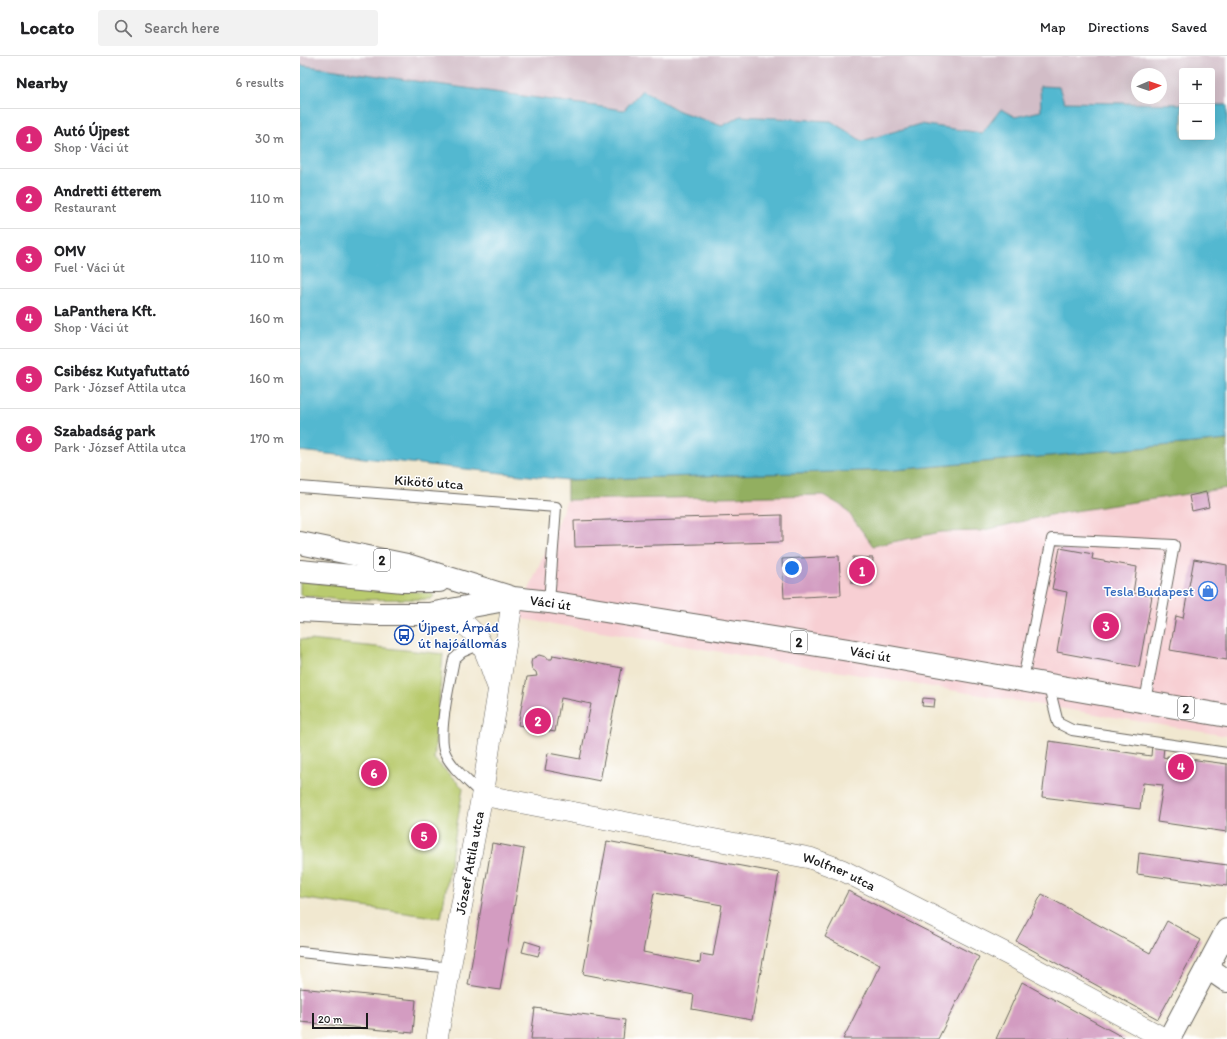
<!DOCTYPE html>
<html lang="en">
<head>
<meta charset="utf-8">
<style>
	body { margin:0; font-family:Itim,sans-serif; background:#f2f2f2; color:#202124 }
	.controls { position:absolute; right:12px; top:12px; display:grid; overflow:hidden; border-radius:4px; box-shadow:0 4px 16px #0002 }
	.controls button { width:36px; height:36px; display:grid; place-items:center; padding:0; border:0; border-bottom:1px solid #e0e0e0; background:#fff; color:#202124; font:20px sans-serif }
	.compass { position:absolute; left:831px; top:12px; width:36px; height:36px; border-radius:50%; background:#fff; box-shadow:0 4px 16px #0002; rotate:88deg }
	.scale { position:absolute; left:12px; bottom:10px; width:56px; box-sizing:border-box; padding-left:4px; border:2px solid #1c1c1c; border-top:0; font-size:11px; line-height:14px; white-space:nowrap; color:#1c1c1c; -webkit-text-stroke:3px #fff; paint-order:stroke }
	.you { position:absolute; left:492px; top:512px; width:14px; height:14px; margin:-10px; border:3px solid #fff; border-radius:50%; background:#1a73e8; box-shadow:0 0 0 6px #1a73e833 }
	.badge { display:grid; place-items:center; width:26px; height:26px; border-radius:50%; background:#db2777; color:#fff; font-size:13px; font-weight:700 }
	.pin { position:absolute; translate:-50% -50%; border:2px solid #fff; box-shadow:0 1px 4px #0006 }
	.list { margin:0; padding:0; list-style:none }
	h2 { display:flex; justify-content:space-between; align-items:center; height:52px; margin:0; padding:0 16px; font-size:17px }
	h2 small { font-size:13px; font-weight:400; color:#757577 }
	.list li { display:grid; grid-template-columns:26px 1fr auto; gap:12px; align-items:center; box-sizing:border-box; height:60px; padding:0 16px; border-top:1px solid #e0e0e0 }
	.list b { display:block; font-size:15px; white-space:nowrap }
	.list p { margin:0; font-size:13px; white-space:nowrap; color:#757577 }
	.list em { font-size:13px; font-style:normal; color:#757577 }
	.icon { flex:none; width:22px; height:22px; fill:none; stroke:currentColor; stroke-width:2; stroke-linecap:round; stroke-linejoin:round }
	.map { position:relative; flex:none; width:927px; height:983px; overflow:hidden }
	header { display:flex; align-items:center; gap:24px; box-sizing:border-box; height:56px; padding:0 20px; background:#fff; border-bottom:1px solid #e0e0e0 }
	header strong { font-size:19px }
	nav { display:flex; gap:22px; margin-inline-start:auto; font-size:14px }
	.search { width:280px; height:36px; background:#f2f2f2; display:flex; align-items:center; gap:10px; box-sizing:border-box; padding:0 14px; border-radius:4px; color:#757577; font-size:15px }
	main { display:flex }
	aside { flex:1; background:#fff }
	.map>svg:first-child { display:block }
	.built { fill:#f7cfd3 }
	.industrial { fill:#d2bdc7; fill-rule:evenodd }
	.green { fill:#b9cb6e; stroke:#6a7445 }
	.forest { fill:#92af61; stroke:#57663e }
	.water { fill:#52b8d0; stroke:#376a76 }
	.building { fill:#d39cc1; fill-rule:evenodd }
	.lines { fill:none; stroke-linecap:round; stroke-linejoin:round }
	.service-casing { stroke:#67635b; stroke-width:12 }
	.minor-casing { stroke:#67635b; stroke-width:22 }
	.tertiary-casing { stroke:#67635b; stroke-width:24 }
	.primary-casing { stroke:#67635b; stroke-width:24 }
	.service { stroke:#fff; stroke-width:10 }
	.minor { stroke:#fff; stroke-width:21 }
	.tertiary { stroke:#fff; stroke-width:22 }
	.primary { stroke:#fff; stroke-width:22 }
	.labels { text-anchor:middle; stroke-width:3; stroke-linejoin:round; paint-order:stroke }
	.shield { fill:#fff; stroke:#606060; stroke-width:1 }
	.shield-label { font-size:13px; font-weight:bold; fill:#1c1c1c }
	.street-label { font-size:14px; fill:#1c1c1c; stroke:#fff }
	.shop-label { font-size:14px; fill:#366cbe; stroke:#fff; text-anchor:end }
	.transit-label { font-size:14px; fill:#164399; stroke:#fff; text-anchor:start }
</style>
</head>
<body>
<header>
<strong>Locato</strong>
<div class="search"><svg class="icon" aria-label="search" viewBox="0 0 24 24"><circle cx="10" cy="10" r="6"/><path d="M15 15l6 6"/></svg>Search here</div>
<nav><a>Map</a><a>Directions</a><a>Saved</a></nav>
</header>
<main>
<aside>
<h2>Nearby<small>6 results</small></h2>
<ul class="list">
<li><span class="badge">1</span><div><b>Autó Újpest</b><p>Shop · Váci út</p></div><em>30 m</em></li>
<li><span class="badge">2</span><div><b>Andretti étterem</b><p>Restaurant</p></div><em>110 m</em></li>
<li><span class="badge">3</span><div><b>OMV</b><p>Fuel · Váci út</p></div><em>110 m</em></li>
<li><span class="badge">4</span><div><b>LaPanthera Kft.</b><p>Shop · Váci út</p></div><em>160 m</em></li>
<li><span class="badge">5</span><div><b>Csibész Kutyafuttató</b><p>Park · József Attila utca</p></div><em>160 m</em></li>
<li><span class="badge">6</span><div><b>Szabadság park</b><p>Park · József Attila utca</p></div><em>170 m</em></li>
</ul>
</aside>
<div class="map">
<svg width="927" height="983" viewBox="0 0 927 983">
	<rect width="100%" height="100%" fill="#fff"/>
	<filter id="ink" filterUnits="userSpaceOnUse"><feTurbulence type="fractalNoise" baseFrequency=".025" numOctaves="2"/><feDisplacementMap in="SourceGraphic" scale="8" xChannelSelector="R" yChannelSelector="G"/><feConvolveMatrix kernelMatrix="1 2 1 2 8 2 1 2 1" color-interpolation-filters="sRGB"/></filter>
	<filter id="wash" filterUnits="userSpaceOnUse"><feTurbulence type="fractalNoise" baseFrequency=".012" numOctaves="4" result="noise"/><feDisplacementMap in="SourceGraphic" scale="16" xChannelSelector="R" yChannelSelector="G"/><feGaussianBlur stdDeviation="0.9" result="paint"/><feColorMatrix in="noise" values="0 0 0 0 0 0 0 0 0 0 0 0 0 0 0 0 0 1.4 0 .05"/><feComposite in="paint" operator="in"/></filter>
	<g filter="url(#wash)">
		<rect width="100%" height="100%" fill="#f1e8d0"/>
		<path class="built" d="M927 432V680L217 562 267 444 523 439 545 452 573 490 641 476 680 475 755 458Z"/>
		<path class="industrial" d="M0 0H927V49H912V15H882V48L763 46 740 31 741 55 715 61 701 53 682 77 620 68 561 85 531 65 441 60 422 70 379 55 342 34 324 54 0 9ZM837 18H861V42H837Z"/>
		<g class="green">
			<path d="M0 525 131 537 134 540 131 543 40 544 0 539Z"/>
			<path d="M0 583 143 598 134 703 163 732 141 862 0 842Z"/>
		</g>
		<path class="forest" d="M927 384V432L755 458 680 475 641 476 573 490 545 452 523 439 267 444V424L594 414Z"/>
		<path class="water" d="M0 9 324 54 342 34 379 55 422 70 441 60 531 65 562 85 620 68 682 77 701 53 715 61 741 55 740 30 759 31 764 46 882 48V81H912V49H927V384L594 414 267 424 0 395Z"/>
		<g id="blocks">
			<g class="building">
				<path d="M906 436 909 451 892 455 889 440Z"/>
				<path d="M482 459V486L275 491 274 465Z"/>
				<path d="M760 492 793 498 792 503 837 511 833 537 852 540 839 611 757 596 767 536 752 533Z"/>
				<path d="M539 500 541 539 484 542 482 503Z"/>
				<path d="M553 501 573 502 571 528 552 527Z"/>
				<path d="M894 503 927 509V604L870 594 876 560 883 562Z"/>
				<path d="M239 599 246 601 247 603H252L253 599 322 612 300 725 245 714 248 697 280 703 291 648 261 642 255 676 218 669 227 621 237 620 236 616 232 613 231 607 232 603Z"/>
				<path d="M623 642 635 643 634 651 622 650Z"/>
				<path d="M749 685 851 700 852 689 864 691 863 701 867 702V700L927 708V776L857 766 863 729 843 727 840 753 742 741Z"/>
				<path d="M307 785 479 817 452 964 392 953 394 939 283 918ZM354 837 422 849 413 900 401 898 400 907 343 896Z"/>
				<path d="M192 787 224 793 200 934 168 929Z"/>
				<path d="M839 797 927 809V830L837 818Z"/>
				<path d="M548 835 679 901 638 983H543L580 909 525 881Z"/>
				<path d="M742 838 850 897 867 865 901 884 858 963 716 885Z"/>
				<path d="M225 885 241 890 238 900 222 896Z"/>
				<path d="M722 926 826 983H696Z"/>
				<path d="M0 932 116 944 113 977 0 966Z"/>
				<path d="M235 952 325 964 323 983H231Z"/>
			</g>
		</g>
	</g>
	<g filter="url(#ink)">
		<use href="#blocks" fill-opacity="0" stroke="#67635b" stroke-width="1"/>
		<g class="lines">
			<defs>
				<g id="service">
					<path d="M0 431 256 451 249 546"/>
					<path d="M181 588 162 596 154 603C150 625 137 679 145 697 152 713 170 726 181 738"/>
					<path d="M723 623 752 483 874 489 845 645"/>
					<path d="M748 627 758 667 772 674 927 697"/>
					<path d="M0 896 151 912"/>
				</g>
				<g id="minor">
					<path d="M129 558C140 561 155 563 165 569 184 581 190 611 198 631"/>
					<path id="s1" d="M182 739 510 802 542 814 717 903 865 983"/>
					<path id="s2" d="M137 983 182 739 213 542"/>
				</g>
				<g id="tertiary">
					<path d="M908 912 927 925"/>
					<path d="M869 983 927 874"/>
				</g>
				<g id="primary">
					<path id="s3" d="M0 487 107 509 213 542 249 546 555 595 927 660"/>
					<path d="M0 515 103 525H139"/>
					<path d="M0 554 77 558H129L210 543"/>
				</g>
			</defs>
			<use href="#service" class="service-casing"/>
			<use href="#minor" class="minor-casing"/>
			<use href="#tertiary" class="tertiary-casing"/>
			<use href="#primary" class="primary-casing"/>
			<use href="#service" class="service"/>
			<use href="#minor" class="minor"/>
			<use href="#tertiary" class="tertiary"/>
			<use href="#primary" class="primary"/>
		</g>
	</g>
	<defs>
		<symbol id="shop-ring" viewBox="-11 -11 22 22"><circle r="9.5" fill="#fff" stroke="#3f7fe0" stroke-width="1.5"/><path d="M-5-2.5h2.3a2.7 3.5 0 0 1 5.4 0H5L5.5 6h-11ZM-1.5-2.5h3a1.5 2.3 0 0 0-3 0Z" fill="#3f7fe0"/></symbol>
		<symbol id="bus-ring" viewBox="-11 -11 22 22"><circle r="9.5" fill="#fff" stroke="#1a4fb4" stroke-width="1.5"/><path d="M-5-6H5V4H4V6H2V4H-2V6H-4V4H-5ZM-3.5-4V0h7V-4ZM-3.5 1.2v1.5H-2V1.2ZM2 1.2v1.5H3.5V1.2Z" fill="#1a4fb4"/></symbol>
	</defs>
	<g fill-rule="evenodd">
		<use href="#shop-ring" x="897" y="524" width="22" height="22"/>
		<use href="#bus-ring" x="93" y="568" width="22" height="22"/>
	</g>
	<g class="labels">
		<g class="shield">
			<rect x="74" y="493" width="16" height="22" rx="3"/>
			<rect x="491" y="575" width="16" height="22" rx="3"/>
			<rect x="878" y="641" width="16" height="22" rx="3"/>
		</g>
		<g class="shield-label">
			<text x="82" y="509">2</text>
			<text x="499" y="591">2</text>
			<text x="886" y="657">2</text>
		</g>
		<g class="street-label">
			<text transform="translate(129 426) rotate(4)" y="5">Kikötő utca</text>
			<text dy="5" stroke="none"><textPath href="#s3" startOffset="258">Váci út</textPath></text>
			<text dy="5" stroke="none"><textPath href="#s3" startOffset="582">Váci út</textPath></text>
			<text dy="5" stroke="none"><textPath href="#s2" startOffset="179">József Attila utca</textPath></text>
			<text dy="5" stroke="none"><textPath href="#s1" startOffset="366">Wolfner utca</textPath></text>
		</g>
		<g class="shop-label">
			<text x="894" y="540">Tesla Budapest</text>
		</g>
		<g class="transit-label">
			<text x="118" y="576">Újpest, Árpád<tspan x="118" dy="16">út hajóállomás</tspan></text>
		</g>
	</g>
</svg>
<div class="controls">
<button>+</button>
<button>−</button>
</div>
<svg class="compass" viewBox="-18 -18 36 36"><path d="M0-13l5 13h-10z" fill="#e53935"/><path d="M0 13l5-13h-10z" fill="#757577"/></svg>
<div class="scale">20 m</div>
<div class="you"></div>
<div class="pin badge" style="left:562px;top:515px">1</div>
<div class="pin badge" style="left:238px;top:665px">2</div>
<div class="pin badge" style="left:806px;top:570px">3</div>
<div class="pin badge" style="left:881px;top:711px">4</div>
<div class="pin badge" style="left:124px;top:780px">5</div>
<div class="pin badge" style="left:74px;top:717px">6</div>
</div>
</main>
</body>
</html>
